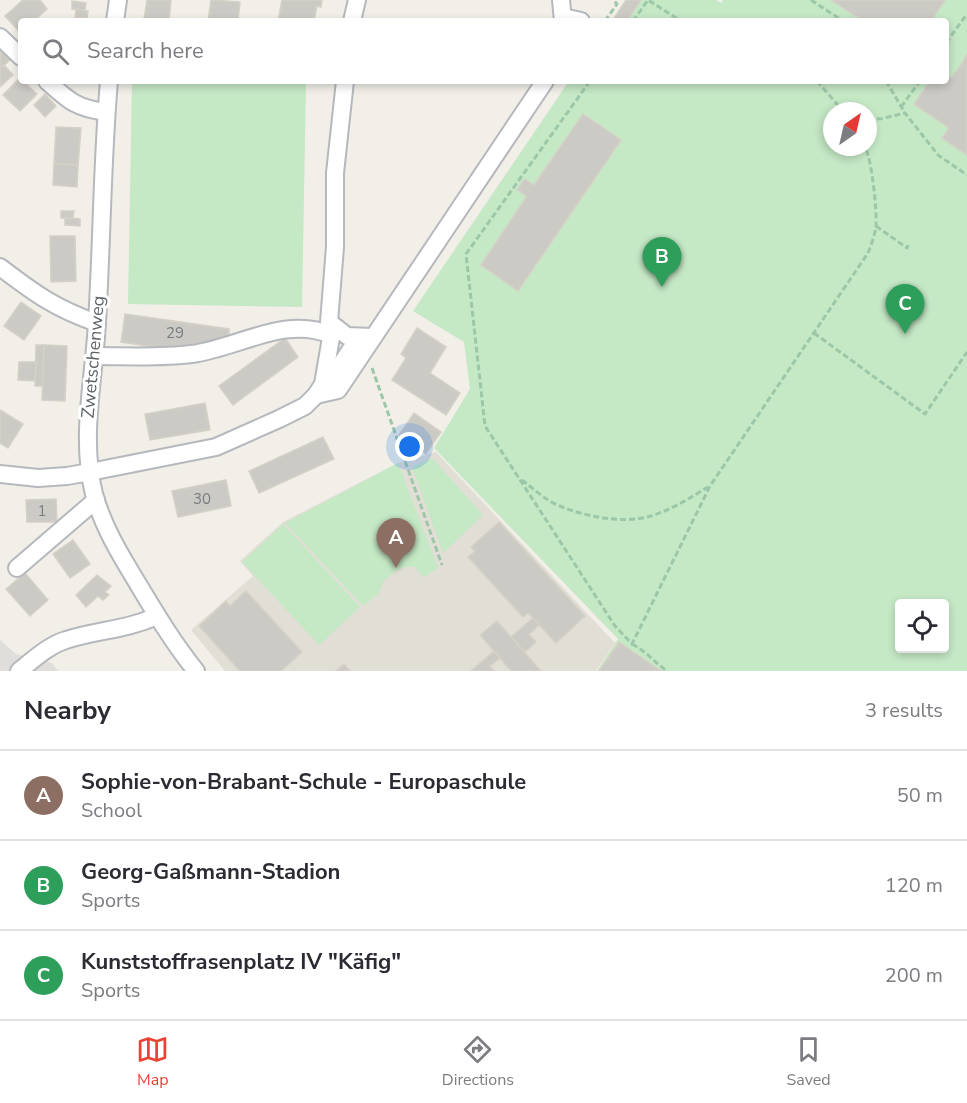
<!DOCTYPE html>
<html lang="en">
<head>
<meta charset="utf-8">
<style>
	body { margin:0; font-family:"Nunito Sans",sans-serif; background:#f7f7f7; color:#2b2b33 }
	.controls { position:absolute; right:18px; bottom:18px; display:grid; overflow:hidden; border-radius:6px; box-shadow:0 3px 9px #0003 }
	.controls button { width:54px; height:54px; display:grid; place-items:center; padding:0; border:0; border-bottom:2px solid #e1e1e2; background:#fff; color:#2b2b33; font:30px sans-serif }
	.compass { position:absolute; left:823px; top:102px; width:54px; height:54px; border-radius:50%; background:#fff; box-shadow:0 3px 9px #0003; rotate:34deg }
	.you { position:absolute; left:410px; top:447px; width:21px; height:21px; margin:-15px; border:4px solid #fff; border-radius:50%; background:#1a73e8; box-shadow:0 0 0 9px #1a73e833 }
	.badge { display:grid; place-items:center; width:39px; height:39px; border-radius:50%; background:#ea4335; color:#fff; font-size:20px; font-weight:700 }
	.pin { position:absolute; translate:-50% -50px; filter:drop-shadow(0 2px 3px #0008) }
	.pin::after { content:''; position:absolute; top:32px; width:21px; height:18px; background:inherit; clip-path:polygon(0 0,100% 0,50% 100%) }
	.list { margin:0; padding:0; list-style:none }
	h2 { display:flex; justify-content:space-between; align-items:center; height:78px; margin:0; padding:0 24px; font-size:26px }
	h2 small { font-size:20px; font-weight:400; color:#7c7c81 }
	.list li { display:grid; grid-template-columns:39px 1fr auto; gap:18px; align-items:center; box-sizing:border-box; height:90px; padding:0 24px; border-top:2px solid #e1e1e2 }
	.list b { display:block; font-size:22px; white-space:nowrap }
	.list p { margin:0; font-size:20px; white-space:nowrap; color:#7c7c81 }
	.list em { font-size:20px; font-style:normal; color:#7c7c81 }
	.icon { flex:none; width:33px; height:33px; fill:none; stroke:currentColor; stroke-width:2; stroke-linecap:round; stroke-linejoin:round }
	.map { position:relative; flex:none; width:967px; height:671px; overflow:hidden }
	.search { position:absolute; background:#fff; box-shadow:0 3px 9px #0003; left:18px; right:18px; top:18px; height:66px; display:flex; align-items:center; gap:15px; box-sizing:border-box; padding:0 21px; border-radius:6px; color:#7c7c81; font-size:22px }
	.sheet { height:348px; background:#fff }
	nav { display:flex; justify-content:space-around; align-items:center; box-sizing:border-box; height:84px; border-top:2px solid #e1e1e2; background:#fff; font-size:16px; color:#7c7c81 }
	nav a { display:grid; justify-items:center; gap:3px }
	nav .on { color:#ea4335 }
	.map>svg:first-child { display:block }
	.industrial { fill:#e0deda }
	.education { fill:#e1ded6 }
	.green { fill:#c5e8c5; fill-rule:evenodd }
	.building { fill:#cccac5; stroke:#d6d1c6; stroke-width:1.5 }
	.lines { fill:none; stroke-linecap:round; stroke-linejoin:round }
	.minor-casing { stroke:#b5b8bc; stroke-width:20 }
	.path { stroke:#9cc7a9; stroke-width:3; stroke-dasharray:6 3; stroke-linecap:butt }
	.minor { stroke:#fff; stroke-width:16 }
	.labels { text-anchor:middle; stroke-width:6; stroke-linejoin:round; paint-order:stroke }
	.number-label { font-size:15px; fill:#7a7d7f }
	.street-label { font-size:18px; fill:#5f6368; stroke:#fff }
</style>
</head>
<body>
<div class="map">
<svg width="967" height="671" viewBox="0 0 967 671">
	<rect width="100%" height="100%" fill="#f1efe8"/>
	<path class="industrial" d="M0 640 16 654 52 663 58 671H0Z"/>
	<path class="education" d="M436 452 615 643 596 671H225L191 630 253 576 240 561 283 522 398 463Z"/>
	<g class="green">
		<path d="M626 0H716L721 3 723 0H967V671H597L618 639 434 448 470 389 464 342 413 311 569 81H946V21H611ZM832 111H868V147H832ZM900 604H944V648H900Z"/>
		<path d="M132 81H306L302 307 128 304Z"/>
		<path d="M432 458 483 515 443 553 412 467Z"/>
		<path d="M398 463 438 568 423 577 415 567H405L394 572 383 582 378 594 363 606 285 523Z"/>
		<path d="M283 524 360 607 319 645 242 562Z"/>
	</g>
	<g class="building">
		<path d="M23 0H40L47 9 34 21H21V33L5 16Z"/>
		<path d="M147 0H171L169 21 144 19Z"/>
		<path d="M211 0 240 2 238 21H208Z"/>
		<path d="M282 0H322L321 7 317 6 314 21H278Z"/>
		<path d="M626 0H641L627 21H621L615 17Z"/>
		<path d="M831 0H945L931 21H863Z"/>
		<path d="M72 1 86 3 85 10 72 9Z"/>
		<path d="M76 9 88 11 87 18 75 17Z"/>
		<path d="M1 51 10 60 1 68 0 67Z"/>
		<path d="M967 55V155L942 138 949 128 914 104 930 81H946V74L952 78Z"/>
		<path d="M4 65 13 75 0 87V69Z"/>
		<path d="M20 78 21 81H23L37 94 20 111 3 95Z"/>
		<path d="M45 94 56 106 45 117 34 105Z"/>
		<path d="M583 114 621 140 518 291 481 265 527 196 517 190 521 184 525 179 534 185Z"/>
		<path d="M56 127 81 128 78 165 54 164Z"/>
		<path d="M54 164 78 165 77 187 53 185Z"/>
		<path d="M61 211H74L73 218H61Z"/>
		<path d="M65 218 80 219V226L65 225Z"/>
		<path d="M50 236H75L76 281 51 282Z"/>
		<path d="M21 302 41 316 24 340 4 326Z"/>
		<path d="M125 314 229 329V338L188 352 121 342Z"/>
		<path d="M417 328 446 347 430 373 460 393 446 415 392 380 406 358 401 354Z"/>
		<path d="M285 338 298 357 233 405 219 386Z"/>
		<path d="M36 345H44L43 386H35Z"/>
		<path d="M44 345 67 346 65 401 42 400Z"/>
		<path d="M19 362H36L35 381 18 380Z"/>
		<path d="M205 403 210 430 150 440 145 414Z"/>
		<path d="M0 410 23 424 8 448 0 443Z"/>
		<path d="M414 413 441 432 426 454 399 435Z"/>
		<path d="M323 437 334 459 259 493 249 471Z"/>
		<path d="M226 480 231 506 178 517 172 491Z"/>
		<path d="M56 499 57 522H27L26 500Z"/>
		<path d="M499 522 585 616 556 643 528 613 523 617 468 557 475 551 471 547Z"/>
		<path d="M73 540 90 564 70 578 53 554Z"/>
		<path d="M25 573 48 600 30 616 6 589Z"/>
		<path d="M97 575 111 586 105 592 109 595 103 600 98 596 86 607 76 595Z"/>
		<path d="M246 591 302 652 281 671H240L199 626 226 601 230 606Z"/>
		<path d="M533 618 539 625 529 634 536 642 525 652 511 637Z"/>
		<path d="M497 621 511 637 541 671H511L500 658 480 635Z"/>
		<path d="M619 642 661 671H599Z"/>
		<path d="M494 651 500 658 490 666 494 671H471Z"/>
		<path d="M344 664 350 671H336Z"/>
	</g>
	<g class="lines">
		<defs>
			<g id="minor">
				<path d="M561 0 563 21"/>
				<path d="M563 17 581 21"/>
				<path d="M115 21 118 0"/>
				<path d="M352 21 357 0"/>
				<path d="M0 37 21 57"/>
				<path d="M47 81C69 101 76 108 106 112"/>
				<path d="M109 81C102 161 102 242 97 322 94 380 80 437 94 494 103 527 121 556 138 584 156 614 174 644 196 671"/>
				<path d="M345 81 335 173V247L329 322 347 336 372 337"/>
				<path d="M0 267C34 293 56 309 97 323"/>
				<path d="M95 356C127 356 160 358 192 354 238 348 285 315 331 335"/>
				<path d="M323 384 336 372 359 337"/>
				<path d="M316 395 338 390 545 81"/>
				<path d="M0 474 38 478 67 476 90 472 216 447 279 419 305 406 316 395 323 384 333 326"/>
				<path d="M17 568 96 500"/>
				<path d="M19 671C33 660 49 645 66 640 97 630 126 630 157 616"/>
			</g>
		</defs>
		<use href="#minor" class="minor-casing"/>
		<g class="path">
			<path d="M811 0 843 21"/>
			<path d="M605 21 617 4 613 0"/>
			<path d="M633 21 648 0 681 21"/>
			<path d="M946 43 967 14"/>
			<path d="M590 81 466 254 485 426 615 626 632 644 710 486 868 253C871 245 875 235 876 226 877 210 872 160 865 147"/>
			<path d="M817 81 843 111"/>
			<path d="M886 81 905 113"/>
			<path d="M901 107 920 81"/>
			<path d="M868 117 880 119 905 113 938 155 967 175"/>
			<path d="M876 226 907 248 908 245"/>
			<path d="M814 333 925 414 967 352"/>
			<path d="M372 368 442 565"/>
			<path d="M522 480C534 489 546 501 560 506 586 517 623 524 651 516 671 510 690 498 708 487"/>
			<path d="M632 644C646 651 654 662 667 671"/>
		</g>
		<use href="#minor" class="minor"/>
	</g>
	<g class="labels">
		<g class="number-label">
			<text x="175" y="338">29</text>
			<text x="202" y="504">30</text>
			<text x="42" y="516">1</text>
		</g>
		<g class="street-label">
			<text transform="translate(93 357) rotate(-85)" y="6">Zwetschenweg</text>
		</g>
	</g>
</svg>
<div class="controls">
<button><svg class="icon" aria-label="locate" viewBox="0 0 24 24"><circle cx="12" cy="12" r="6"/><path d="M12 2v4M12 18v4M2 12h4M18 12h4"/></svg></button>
</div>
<svg class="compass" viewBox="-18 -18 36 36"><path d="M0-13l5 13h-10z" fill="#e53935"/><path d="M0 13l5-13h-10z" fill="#7c7c81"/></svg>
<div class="you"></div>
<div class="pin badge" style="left:396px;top:568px;background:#8d6e63">A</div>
<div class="pin badge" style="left:662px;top:287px;background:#2e9e5b">B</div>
<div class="pin badge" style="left:905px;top:334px;background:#2e9e5b">C</div>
<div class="search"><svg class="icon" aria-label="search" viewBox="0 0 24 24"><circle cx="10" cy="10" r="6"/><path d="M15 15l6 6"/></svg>Search here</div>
</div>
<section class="sheet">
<h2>Nearby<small>3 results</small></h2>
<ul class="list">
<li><span class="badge" style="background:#8d6e63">A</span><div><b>Sophie-von-Brabant-Schule - Europaschule</b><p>School</p></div><em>50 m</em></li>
<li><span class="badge" style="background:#2e9e5b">B</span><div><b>Georg-Gaßmann-Stadion</b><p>Sports</p></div><em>120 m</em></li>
<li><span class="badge" style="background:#2e9e5b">C</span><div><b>Kunststoffrasenplatz IV &quot;Käfig&quot;</b><p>Sports</p></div><em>200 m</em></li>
</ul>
</section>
<nav>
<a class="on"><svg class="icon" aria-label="map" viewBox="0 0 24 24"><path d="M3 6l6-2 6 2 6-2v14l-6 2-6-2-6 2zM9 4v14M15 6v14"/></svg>Map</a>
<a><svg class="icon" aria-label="directions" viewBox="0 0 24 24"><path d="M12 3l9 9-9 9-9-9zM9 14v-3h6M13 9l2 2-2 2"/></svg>Directions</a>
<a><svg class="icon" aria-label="saved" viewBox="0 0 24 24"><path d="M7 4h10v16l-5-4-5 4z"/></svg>Saved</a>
</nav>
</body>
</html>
